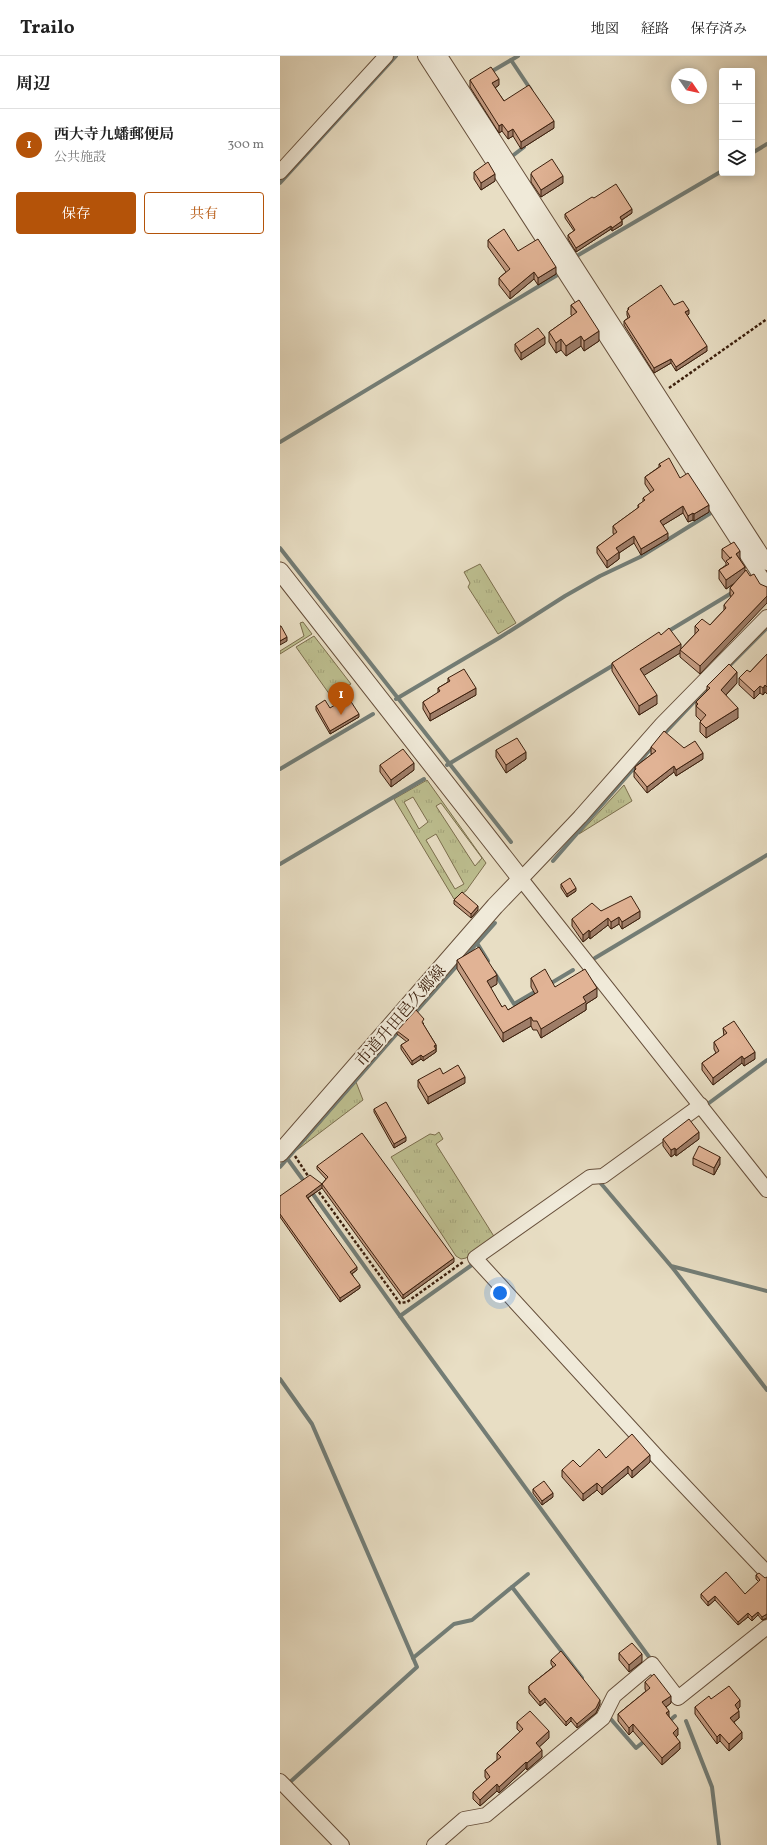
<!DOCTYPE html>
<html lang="ja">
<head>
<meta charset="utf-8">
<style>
	body { margin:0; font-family:Vollkorn,"Noto Serif JP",serif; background:#f6f6f6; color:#222 }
	.controls { position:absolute; right:12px; top:12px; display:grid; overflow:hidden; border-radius:4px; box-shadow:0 2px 10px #0003 }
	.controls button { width:36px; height:36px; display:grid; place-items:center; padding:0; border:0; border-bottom:1px solid #e0e0e0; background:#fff; color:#222; font:20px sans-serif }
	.compass { position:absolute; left:391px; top:12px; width:36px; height:36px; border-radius:50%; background:#fff; box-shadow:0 2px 10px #0003; rotate:124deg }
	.you { position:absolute; left:220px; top:1237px; width:14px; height:14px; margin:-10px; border:3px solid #fff; border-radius:50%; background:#1a73e8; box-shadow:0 0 0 6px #1a73e833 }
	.badge { display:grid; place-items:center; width:26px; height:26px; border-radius:50%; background:#b45309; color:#fff; font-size:13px; font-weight:700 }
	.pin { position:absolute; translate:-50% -33px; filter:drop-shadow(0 1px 2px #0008) }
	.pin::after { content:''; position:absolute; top:21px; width:14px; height:12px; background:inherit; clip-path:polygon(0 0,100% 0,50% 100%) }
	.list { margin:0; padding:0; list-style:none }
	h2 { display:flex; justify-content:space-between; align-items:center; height:52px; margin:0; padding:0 16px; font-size:17px }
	h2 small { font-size:13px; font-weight:400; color:#767676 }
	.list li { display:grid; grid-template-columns:26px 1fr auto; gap:12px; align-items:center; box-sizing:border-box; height:72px; padding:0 16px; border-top:1px solid #e0e0e0 }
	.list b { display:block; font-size:15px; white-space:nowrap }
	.list p { margin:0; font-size:13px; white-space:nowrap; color:#767676 }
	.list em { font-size:13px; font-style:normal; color:#767676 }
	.actions { display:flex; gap:8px; padding:12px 16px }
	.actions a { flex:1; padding:9px 0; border:1px solid #b45309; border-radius:4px; text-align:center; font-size:14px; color:#b45309 }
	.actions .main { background:#b45309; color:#fff }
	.icon { flex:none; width:22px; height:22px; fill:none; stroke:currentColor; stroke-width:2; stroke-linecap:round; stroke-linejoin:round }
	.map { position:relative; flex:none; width:487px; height:1789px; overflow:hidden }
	header { display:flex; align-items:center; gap:24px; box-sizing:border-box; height:56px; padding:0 20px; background:#fff; border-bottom:1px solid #e0e0e0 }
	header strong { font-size:19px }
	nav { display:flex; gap:22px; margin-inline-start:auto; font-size:14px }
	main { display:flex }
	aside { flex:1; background:#fff }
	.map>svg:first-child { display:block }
	.grass { fill:url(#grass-tufts); stroke:#7c6f4e; fill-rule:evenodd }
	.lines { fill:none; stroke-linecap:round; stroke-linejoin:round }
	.stream { stroke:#737d76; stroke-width:4 }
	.minor-casing { stroke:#664f3b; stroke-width:16 }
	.tertiary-casing { stroke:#664f3b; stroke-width:19 }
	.path { stroke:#3b1f0d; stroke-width:2.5; stroke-dasharray:3 2; stroke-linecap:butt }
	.minor { stroke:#f0ead9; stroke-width:14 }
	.tertiary { stroke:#f0ead9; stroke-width:17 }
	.wall { fill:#c29a80; stroke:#3b1f0d }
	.shaded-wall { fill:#9e7d68; stroke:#3b1f0d }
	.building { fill:#e1b395; stroke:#3b1f0d }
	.labels { text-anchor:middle; stroke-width:4; stroke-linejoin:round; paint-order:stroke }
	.street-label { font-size:16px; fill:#3b1f0d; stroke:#f0ead9 }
</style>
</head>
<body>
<header>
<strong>Trailo</strong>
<nav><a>地図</a><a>経路</a><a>保存済み</a></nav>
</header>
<main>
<aside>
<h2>周辺<small></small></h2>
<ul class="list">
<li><span class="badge">1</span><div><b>西大寺九蟠郵便局</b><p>公共施設</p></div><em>300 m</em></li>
</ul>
<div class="actions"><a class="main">保存</a><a>共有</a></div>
</aside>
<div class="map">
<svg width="487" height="1789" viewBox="0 0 487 1789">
	<defs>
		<pattern id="grass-tufts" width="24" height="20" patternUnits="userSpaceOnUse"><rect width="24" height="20" fill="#bdbf90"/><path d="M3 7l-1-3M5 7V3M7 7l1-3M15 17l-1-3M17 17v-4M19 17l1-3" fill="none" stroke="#a3a47b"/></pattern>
	</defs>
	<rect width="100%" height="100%" fill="#e8dec4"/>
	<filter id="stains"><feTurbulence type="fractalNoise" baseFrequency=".005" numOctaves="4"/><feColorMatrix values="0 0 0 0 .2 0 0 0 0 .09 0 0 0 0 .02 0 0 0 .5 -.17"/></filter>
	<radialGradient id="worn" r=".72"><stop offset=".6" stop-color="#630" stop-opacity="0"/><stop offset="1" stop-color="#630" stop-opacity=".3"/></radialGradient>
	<g class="grass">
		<path d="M200 508 236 567 218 578 188 531 190 527 184 516Z"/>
		<path d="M23 566 32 578 0 598V595L24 580 20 567Z"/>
		<path d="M34 580 71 628 50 639 16 591Z"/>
		<path d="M147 724 206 807 186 835 174 843 114 743ZM133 741 148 766 139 773 124 746ZM161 747 202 802 195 810 156 750ZM156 778 184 828 175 833 146 784Z"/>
		<path d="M344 729 352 745 299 778Z"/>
		<path d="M76 1026 83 1044 17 1094Z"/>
		<path d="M159 1076 163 1083 156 1088 215 1182 186 1202 181 1203 176 1200 111 1101 150 1078 155 1079Z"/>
	</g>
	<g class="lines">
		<g class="stream">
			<path d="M231 4 251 34"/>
			<path d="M209 17 238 0"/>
			<path d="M472 97 487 88"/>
			<path d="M231 101 244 91"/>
			<path d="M0 127 116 0"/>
			<path d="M295 201 442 115"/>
			<path d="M0 386 279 218"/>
			<path d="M0 492 231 786"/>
			<path d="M387 576 455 535"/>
			<path d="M446 613 487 572"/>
			<path d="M116 643 219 582 285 540 320 520 360 501 434 455"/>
			<path d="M383 679 430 629"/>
			<path d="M167 709 337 607"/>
			<path d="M0 713 93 658"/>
			<path d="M273 805 374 689"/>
			<path d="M0 808 144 723"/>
			<path d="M197 887 208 905"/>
			<path d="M315 902 487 799"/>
			<path d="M214 916 234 948 258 934"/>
			<path d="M268 929 293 914"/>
			<path d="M134 958 215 867"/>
			<path d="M429 1047 487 1004"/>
			<path d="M4 1098 26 1128"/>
			<path d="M0 1111 120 974"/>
			<path d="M318 1124 391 1210 487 1235"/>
			<path d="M30 1134 120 1260 369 1601"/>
			<path d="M392 1211 487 1334"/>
			<path d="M120 1260 196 1206"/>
			<path d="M0 1323 32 1368 137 1611 9 1727"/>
			<path d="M232 1531 248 1518"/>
			<path d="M133 1602 174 1568 192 1564 232 1531 302 1622"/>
			<path d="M329 1661 356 1692 367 1683"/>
			<path d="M406 1665 432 1731 439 1789"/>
			<path d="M388 1666 395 1660"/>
		</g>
		<defs>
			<g id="minor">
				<path d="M145 0 487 530"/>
				<path d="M160 0 487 507"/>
				<path d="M0 116 106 0"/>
				<path d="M487 561 382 668 300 761 241 823 487 1134"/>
				<path d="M421 1049 323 1120 310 1121 195 1202 380 1404 487 1517"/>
				<path d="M0 1725 62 1789"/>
				<path d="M154 1789 184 1763 206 1759 323 1662 334 1640 372 1608 398 1642 487 1571"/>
			</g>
			<path id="tertiary" d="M0 515 241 823 215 850 0 1097"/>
		</defs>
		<use href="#minor" class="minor-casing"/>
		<use href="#tertiary" class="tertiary-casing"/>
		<g class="path">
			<path d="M389 332 487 263"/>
			<path d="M15 1100 30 1123"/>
			<path d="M36 1132 120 1247 127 1246 183 1206"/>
		</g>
		<use href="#minor" class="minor"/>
		<use href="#tertiary" class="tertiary"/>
	</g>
	<g class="wall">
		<path d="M190 24 219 29 215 32 224 45 274 72 241 93 233 80 228 83 222 75 219 77 190 31Z"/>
		<path d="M194 116 215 125 201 134 194 123Z"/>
		<path d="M251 118 283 127 261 141 251 126Z"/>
		<path d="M314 142 352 157 342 164V169L332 175 331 173 296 196 288 183V179L294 175 285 162V158Z"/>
		<path d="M208 184 238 195 276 218 258 229 254 223 230 243 219 229V222L226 216 208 191Z"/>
		<path d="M291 249 319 285 304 295 301 290 286 300 281 294 276 297 269 286V276L292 260 291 259Z"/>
		<path d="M394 249 409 258 407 259 427 295 396 315 391 307 374 317 344 269V265L348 262 347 259V255L348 254V252Z"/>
		<path d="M235 288H265L241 304 235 295Z"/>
		<path d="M379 408 400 422 429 456 414 465 413 464 408 466 403 457 383 469 388 483 361 499 354 487 339 497V503L327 512 317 497V491L334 479 333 477V470L358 452V449L363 446V442L371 437 365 428V421L379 411Z"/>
		<path d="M442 493 460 504 465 511 420 618 400 601V597L364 619 377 648 359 659 332 615V607L381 579 401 593 415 578V570L430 569 444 554V549L451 541 450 539V532L455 527 446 533 439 523V514L446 509V507L442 502Z"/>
		<path d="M487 598V638L485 636 483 639 480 637 474 643 459 629V622L470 616Z"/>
		<path d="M168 622 196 639 150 665 143 653V646L158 637V632L168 626Z"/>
		<path d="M457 627 446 639 458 662 426 682 420 676V666L421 665 416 660V646L427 635V630Z"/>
		<path d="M36 650 50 652 79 661 50 678 36 654Z"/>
		<path d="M371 691 404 692 423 703 396 720 394 716 367 737 354 721V715L355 714V711L372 698H371Z"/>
		<path d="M216 694 246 703 226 717 216 701Z"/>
		<path d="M100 709 134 714 111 731 100 716Z"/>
		<path d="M281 828 296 835 287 841 281 832Z"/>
		<path d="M174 844 198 854 191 862 174 848Z"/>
		<path d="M321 855 360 862 342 873 339 868 331 873 328 869 310 883 309 881 303 886 292 870V863Z"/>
		<path d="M177 904 217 928 210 932 222 951 228 954 255 938 251 931V922L275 931 317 941 306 948V954L261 982 257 974H253L251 970 223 986 177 913Z"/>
		<path d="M144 967 143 968 156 989V996L143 1005 141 1003 132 1009 121 993V989L127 986 117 978V975Z"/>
		<path d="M443 972 475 1003 464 1010 462 1007 433 1029 422 1014V1007L436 997 434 993V986L444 980Z"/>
		<path d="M163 1018 185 1027 148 1048 138 1031V1024Z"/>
		<path d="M94 1053 126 1085 114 1092 94 1056Z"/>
		<path d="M383 1083H419L396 1100 395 1098 391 1101 383 1090Z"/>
		<path d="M413 1102 440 1108 434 1119 413 1109Z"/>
		<path d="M37 1110 174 1206 123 1243 42 1132 28 1142 77 1214 72 1218 80 1232 60 1246 0 1161V1140L42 1128 46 1123 37 1113Z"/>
		<path d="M326 1402 370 1406 352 1422 348 1417 322 1439 317 1434 303 1445 282 1421V1414L300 1411Z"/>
		<path d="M253 1433 273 1441 262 1449 253 1437Z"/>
		<path d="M476 1519 485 1522 486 1563 482 1564 478 1559 472 1565 468 1561 458 1569 435 1544 428 1550 421 1542V1538H465L479 1526 476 1523Z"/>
		<path d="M339 1597 362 1606 349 1616 339 1604Z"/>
		<path d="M271 1604 320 1648 316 1657 297 1672 291 1665 286 1670 265 1646 260 1650 249 1637V1630L273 1611 271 1608Z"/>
		<path d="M365 1626 391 1647 386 1651 389 1661 398 1679 396 1681 400 1693 382 1709 353 1675 349 1679 338 1665V1658L366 1635 365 1633Z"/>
		<path d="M431 1643 460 1651 458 1653 459 1662 454 1666 462 1683 449 1695 440 1685 437 1688 415 1658V1651Z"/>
		<path d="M237 1666 269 1682 259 1691 262 1701 247 1714 246 1712 219 1737 217 1735 200 1750 193 1743V1736L207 1724 205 1721V1714L217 1704V1697L240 1676 237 1673Z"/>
	</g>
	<g class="shaded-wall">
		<path d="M219 23V29L212 34V27Z"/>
		<path d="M274 65V72L241 93V86Z"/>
		<path d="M222 68V75L219 77V70Z"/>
		<path d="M233 73V80L228 83V76Z"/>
		<path d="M215 118V125L201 134V127Z"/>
		<path d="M283 120V127L261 141V134Z"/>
		<path d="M352 153V157L340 165V161Z"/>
		<path d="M342 165V169L332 175V172Z"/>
		<path d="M331 170V173L296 196V192Z"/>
		<path d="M276 211V218L258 229V222Z"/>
		<path d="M254 216V223L230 243V236Z"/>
		<path d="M409 254V258L405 261V256Z"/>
		<path d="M319 275V285L304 295V285Z"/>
		<path d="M301 280V290L286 300V290Z"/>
		<path d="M265 281V288L241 304V297Z"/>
		<path d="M281 283V294L276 297V287Z"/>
		<path d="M427 290V295L396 315V311Z"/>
		<path d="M391 303V307L374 317V312Z"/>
		<path d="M429 449V456L414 465V458Z"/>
		<path d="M403 450V457L380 471V465Z"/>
		<path d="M413 457V464L408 466V460Z"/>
		<path d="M388 477V483L361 499V493Z"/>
		<path d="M354 480V487L339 497V503L327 512V505L336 492Z"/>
		<path d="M460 495V504L456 498Z"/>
		<path d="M465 511V520L446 533V524Z"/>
		<path d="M487 540V547L420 618V610Z"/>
		<path d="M7 581V585L0 589V585Z"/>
		<path d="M401 588V595L400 594V597L360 622V613Z"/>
		<path d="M457 616V627L441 644V634Z"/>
		<path d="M485 629V636L483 639V632Z"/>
		<path d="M480 630V637L474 643V636Z"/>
		<path d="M196 632V639L150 665V658Z"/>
		<path d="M377 639V648L359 659V650Z"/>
		<path d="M458 652V662L426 682V672Z"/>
		<path d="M79 658V661L50 678V675Z"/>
		<path d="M246 696V703L226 717V709Z"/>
		<path d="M423 697V703L396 720V714Z"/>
		<path d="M134 707V714L111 731V724Z"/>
		<path d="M394 710V716L367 737V731Z"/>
		<path d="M296 832V835L287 841V838Z"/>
		<path d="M198 850V854L191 862V858Z"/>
		<path d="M360 855V862L342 873V866Z"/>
		<path d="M339 861V868L331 873V866Z"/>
		<path d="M328 862V869L310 883V876Z"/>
		<path d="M309 874V881L303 886V879Z"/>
		<path d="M217 919V928L207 934V925Z"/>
		<path d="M317 932V941L306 948V954L261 982V973L303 941Z"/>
		<path d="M251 961V970L223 986V977Z"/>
		<path d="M156 989V996L143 1005V1001L154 990Z"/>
		<path d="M475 996V1003L464 1010V1003Z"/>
		<path d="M141 999V1003L132 1009V1005Z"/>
		<path d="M462 1000V1007L433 1029V1022Z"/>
		<path d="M185 1021V1027L148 1048V1041Z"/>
		<path d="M419 1076V1083L396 1100V1094Z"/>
		<path d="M126 1081V1085L114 1092V1088Z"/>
		<path d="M395 1092V1098L391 1101V1094Z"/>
		<path d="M440 1101V1108L434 1119V1112Z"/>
		<path d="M42 1128V1132L26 1143V1140Z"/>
		<path d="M174 1202V1206L123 1243V1239Z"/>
		<path d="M77 1211V1214L70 1219V1216Z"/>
		<path d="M80 1229V1232L60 1246V1242Z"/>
		<path d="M370 1399V1406L352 1422V1415Z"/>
		<path d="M348 1410V1417L322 1439V1432Z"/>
		<path d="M317 1427V1434L303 1445V1438Z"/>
		<path d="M273 1437V1441L262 1449V1445Z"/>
		<path d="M435 1540V1544L428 1550V1546Z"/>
		<path d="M478 1556V1559L472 1565V1561Z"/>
		<path d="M468 1557V1561L458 1569V1566Z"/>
		<path d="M487 1558V1562L482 1564V1561Z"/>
		<path d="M362 1598V1606L349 1616V1609Z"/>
		<path d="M391 1640V1647L382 1654V1646Z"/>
		<path d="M265 1642V1646L260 1650V1646Z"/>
		<path d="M320 1644V1648L316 1657 297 1672V1668Z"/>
		<path d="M460 1644V1651L455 1656V1649Z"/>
		<path d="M389 1655V1662L386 1657Z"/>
		<path d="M459 1655V1662L450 1669V1662Z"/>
		<path d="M291 1661V1665L286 1670V1666Z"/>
		<path d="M353 1668V1675L349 1679V1672Z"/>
		<path d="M398 1672V1679L393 1684V1677Z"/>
		<path d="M269 1675V1682L256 1694V1687Z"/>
		<path d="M462 1676V1683L449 1695V1688Z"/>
		<path d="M440 1678V1685L437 1688V1681Z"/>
		<path d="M400 1686V1693L382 1709V1702Z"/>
		<path d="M262 1694V1701L247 1714V1707Z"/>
		<path d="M246 1706V1712L219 1737V1731Z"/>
		<path d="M217 1728V1735L200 1750V1744Z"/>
	</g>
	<g class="building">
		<path d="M211 11 219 23 212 27 224 45 249 29 274 65 241 86 233 73 228 76 222 68 219 70 190 24Z"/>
		<path d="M272 103 283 120 261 134 251 118 252 116Z"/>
		<path d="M208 106 215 118 201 127 194 116Z"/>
		<path d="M336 128 352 153 340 161 342 165 332 172 331 170 296 192 288 179 295 174 285 158 312 141 314 142Z"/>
		<path d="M224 173 238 195 258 183 276 211 258 222 254 216 230 236 219 222 230 213 208 184Z"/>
		<path d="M381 229 394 249 403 245 409 254 405 256 427 290 396 311 391 303 374 312 344 265 350 261 347 255 349 253 348 252Z"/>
		<path d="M299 244 319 275 304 285 301 280 286 290 281 283 276 287 269 276 297 256 291 249Z"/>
		<path d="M258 272 265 281 241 297 235 288Z"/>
		<path d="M389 402 400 422 408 417 429 449 414 458 413 457 408 460 403 450 380 465 388 477 361 493 354 480 336 492 339 496 327 505 317 491 337 476 333 470 359 451 358 449 365 444 363 442 374 434 365 421 381 410 379 408Z"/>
		<path d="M454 486 460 495 456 498 465 511 446 524 439 514 449 508 446 505 452 501 450 502 442 493Z"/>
		<path d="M466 514 470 520 474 518 480 528 487 531V540L420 610 400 594 419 574 415 570 422 563 430 569 446 552 444 549 454 537 450 532Z"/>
		<path d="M0 570H1L7 581 0 585Z"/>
		<path d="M389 572 401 588 360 613 377 639 359 650 332 607 379 576 381 579Z"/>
		<path d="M487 598V631L485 629 483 632 480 630 474 636 459 622 467 614 470 616Z"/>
		<path d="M449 608 457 616 441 634 458 652 426 672 420 666 426 659 416 650 418 648 416 646 430 632 427 630Z"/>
		<path d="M184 613 196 632 150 658 143 646 160 635 158 632 170 625 168 622Z"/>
		<path d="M68 641 79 658 50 675 36 650 45 644 50 652Z"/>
		<path d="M384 675 404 692 415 685 423 697 396 714 394 710 367 731 354 715 356 713 355 711 376 695 371 691Z"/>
		<path d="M237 682 246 696 226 709 216 694Z"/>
		<path d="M123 693 134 707 111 724 100 709Z"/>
		<path d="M290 822 296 832 287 838 281 828Z"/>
		<path d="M182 836 198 850 191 858 174 844Z"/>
		<path d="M351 840 360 855 342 866 339 861 331 866 328 862 310 876 309 874 303 879 292 863 312 847 321 855Z"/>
		<path d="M199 891 217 919 207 925 222 951 225 949 228 954 258 936 251 922 265 913 275 931 305 913 317 932 303 941 306 946 261 973 257 965H253L251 961 223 977 177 904Z"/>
		<path d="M136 954 144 963 142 966 156 989 154 990 156 993 143 1001 141 999 132 1005 121 989 129 984 117 975Z"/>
		<path d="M454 965 475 996 464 1003 462 1000 433 1022 422 1007 439 995 434 986 447 977 443 972Z"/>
		<path d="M178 1009 185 1021 148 1041 138 1024 160 1012 163 1018Z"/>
		<path d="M106 1046 126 1081 114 1088 94 1053Z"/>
		<path d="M409 1063 419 1076 396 1094 395 1092 391 1094 383 1083Z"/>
		<path d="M82 1077 174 1202 123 1239 42 1128 26 1140 77 1211 70 1216 80 1229 60 1242 0 1158V1140L30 1119 42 1128 48 1121 37 1110Z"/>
		<path d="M419 1090 440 1101 434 1112 413 1102Z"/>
		<path d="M352 1378 370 1399 352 1415 348 1410 322 1432 317 1427 303 1438 282 1414 293 1404 300 1411 319 1393 326 1402Z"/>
		<path d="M264 1425 273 1437 262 1445 253 1433Z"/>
		<path d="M446 1516 465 1538 480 1524 476 1519 479 1517 485 1522 487 1521V1558L482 1561 478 1556 472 1561 468 1557 458 1566 435 1540 428 1546 421 1538Z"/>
		<path d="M352 1587 362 1598 349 1609 339 1597Z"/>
		<path d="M281 1595 320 1644 316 1652 297 1668 291 1661 286 1666 265 1642 260 1646 249 1633V1630L276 1609 271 1604Z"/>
		<path d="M374 1618 391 1640 382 1646 389 1655 386 1657 398 1672 393 1677 400 1686 382 1702 353 1668 349 1672 338 1658 370 1632 365 1626Z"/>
		<path d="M449 1630 460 1644 455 1649 459 1655 450 1662 462 1676 449 1688 440 1678 437 1681 415 1651 429 1640 431 1643Z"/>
		<path d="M250 1655 269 1675 256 1687 262 1694 247 1707 246 1706 219 1731 217 1728 200 1744 193 1736 210 1721 205 1714 221 1701 217 1697 243 1673 237 1666Z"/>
	</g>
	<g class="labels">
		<g class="street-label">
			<text transform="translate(120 959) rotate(-49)" y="6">市道升田邑久郷線</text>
		</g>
	</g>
	<rect width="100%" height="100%" filter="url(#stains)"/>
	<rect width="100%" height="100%" fill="url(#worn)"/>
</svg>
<div class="controls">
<button>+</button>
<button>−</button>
<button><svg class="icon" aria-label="layers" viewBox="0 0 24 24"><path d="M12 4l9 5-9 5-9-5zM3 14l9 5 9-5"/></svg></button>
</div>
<svg class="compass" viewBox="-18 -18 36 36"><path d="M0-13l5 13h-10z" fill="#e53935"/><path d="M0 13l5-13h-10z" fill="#767676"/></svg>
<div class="you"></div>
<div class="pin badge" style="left:61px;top:659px">1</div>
</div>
</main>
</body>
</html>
